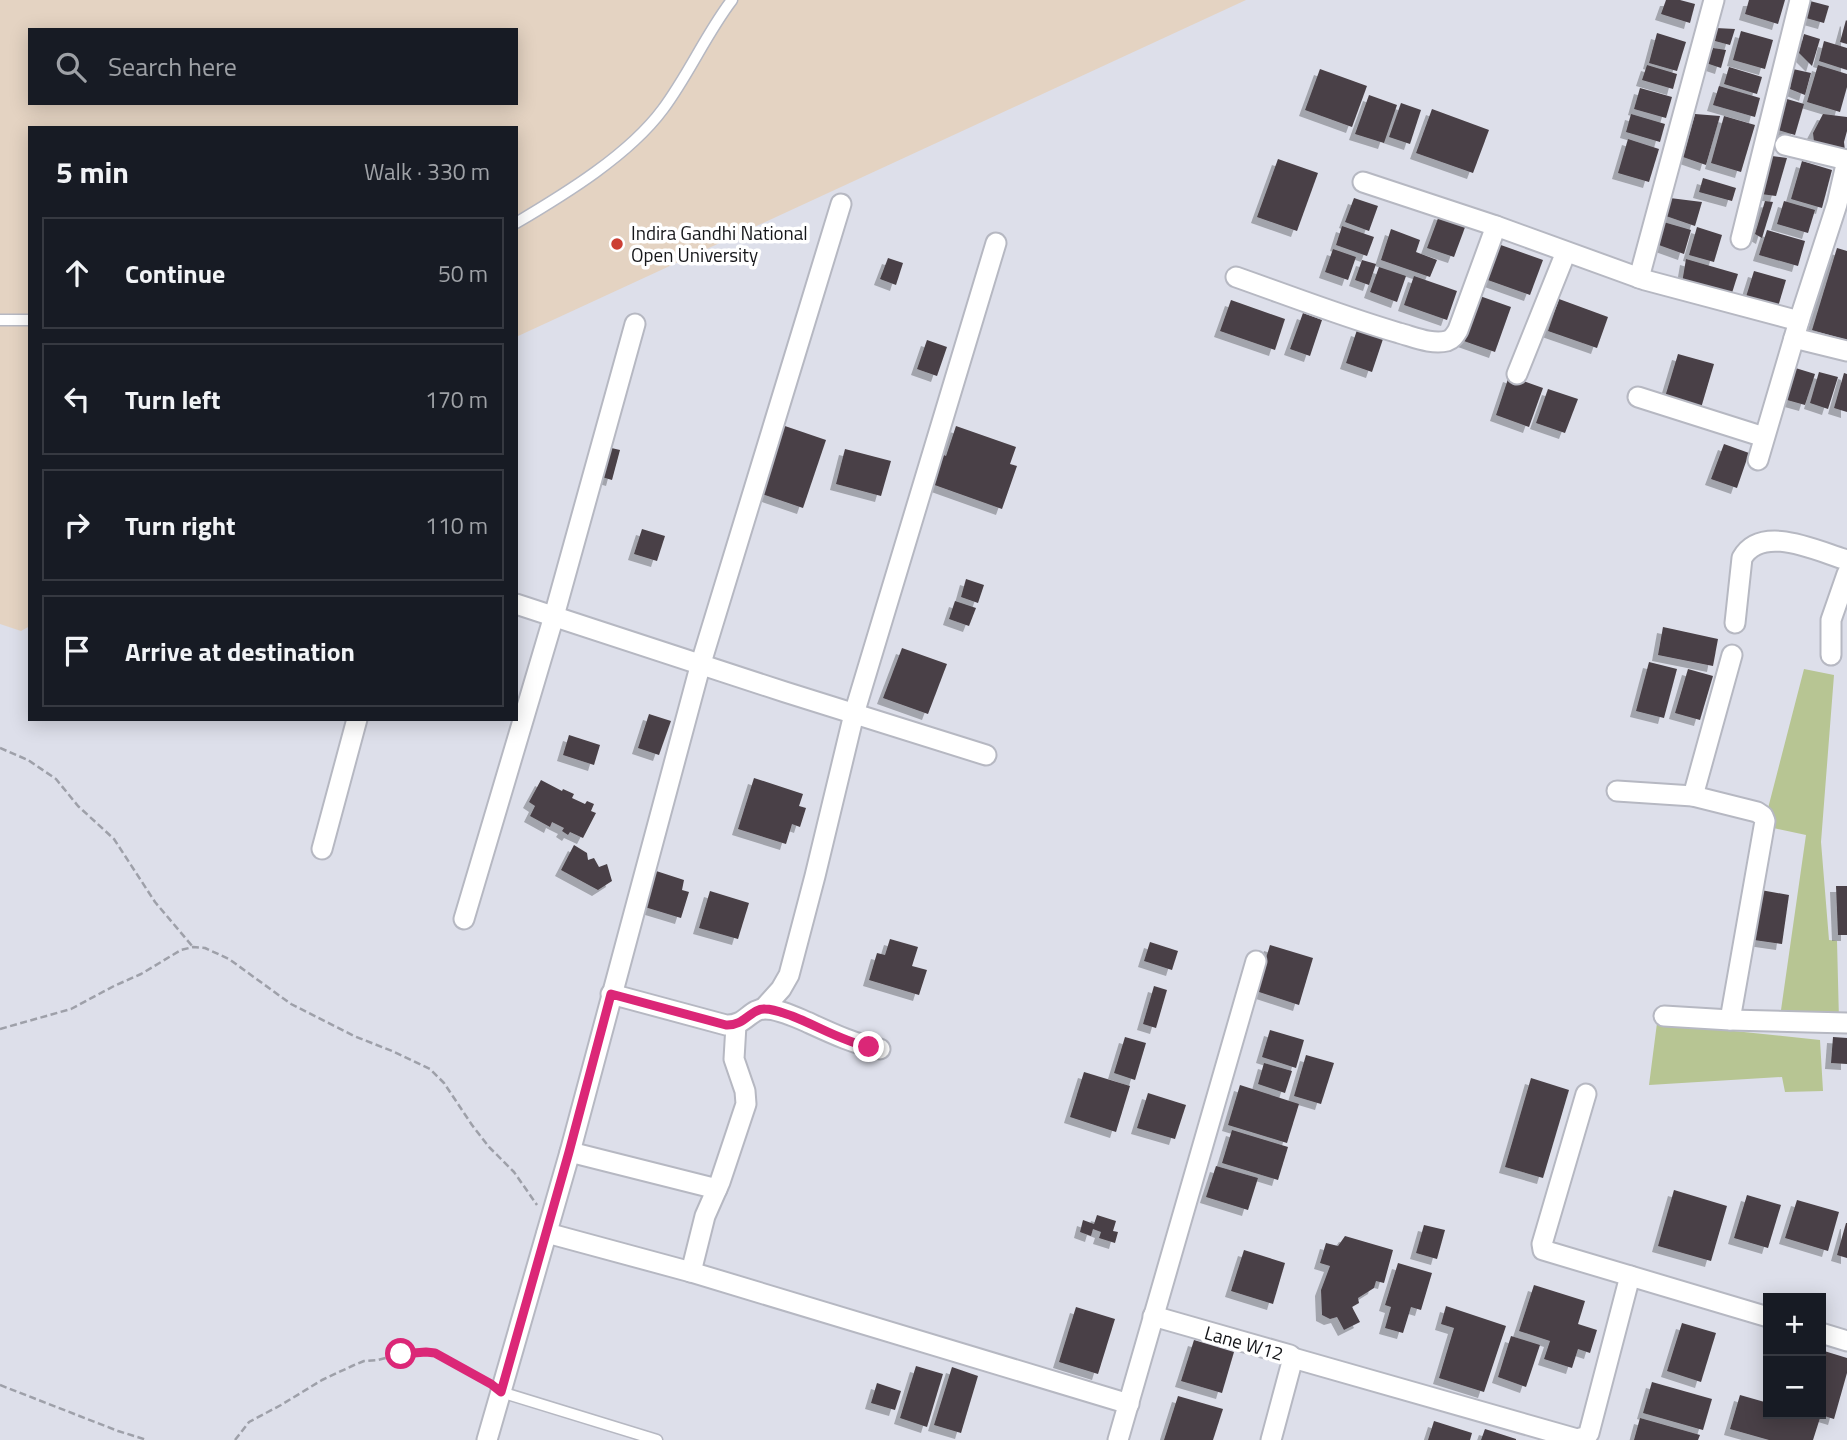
<!DOCTYPE html>
<html lang="en">
<head>
<meta charset="utf-8">
<style>
	body { margin:0; font-family:"Titillium Web",sans-serif; background:#242831; color:#f1f3f6 }
	.controls { position:absolute; right:21px; bottom:21px; display:grid; overflow:hidden; border-radius:0px; box-shadow:0 4px 18px #0003 }
	.controls button { width:63px; height:63px; display:grid; place-items:center; padding:0; border:0; border-bottom:2px solid #363941; background:#171b24; color:#f1f3f6; font:35px sans-serif }
	.stop { position:absolute; width:21px; height:21px; margin:-16px; border:5px solid #db2777; border-radius:50%; background:#fff }
	.stop.end { background:#db2777; border-color:#fff; box-shadow:0 2px 7px #0008 }
	.list { margin:0; padding:0; list-style:none }
	h2 { display:flex; justify-content:space-between; align-items:center; height:91px; margin:0; padding:0 28px; font-size:30px }
	h2 small { font-size:23px; font-weight:400; color:#9ea1a6 }
	.list li { display:grid; grid-template-columns:46px 1fr auto; gap:21px; align-items:center; box-sizing:border-box; height:112px; margin:0 14px 14px; padding:0 14px; border:2px solid #363941; border-radius:0px }
	.list b { display:block; font-size:26px; white-space:nowrap }
	.list em { font-size:23px; font-style:normal; color:#9ea1a6 }
	.icon { flex:none; width:38px; height:38px; fill:none; stroke:currentColor; stroke-width:2; stroke-linecap:round; stroke-linejoin:round }
	.map { position:relative; flex:none; width:1847px; height:1440px; overflow:hidden }
	.search { position:absolute; background:#171b24; box-shadow:0 4px 18px #0003; left:28px; top:28px; width:490px; height:77px; display:flex; align-items:center; gap:18px; box-sizing:border-box; padding:0 24px; border-radius:0px; color:#9ea1a6; font-size:26px }
	.panel { position:absolute; background:#171b24; box-shadow:0 4px 18px #0003; left:28px; top:126px; width:490px; height:595px; border-radius:0px }
	.map>svg:first-child { display:block }
	.education { fill:#e4d3c2; fill-rule:evenodd }
	.green { fill:#b7c593 }
	.building { fill:#494046; filter:url(#shadow) }
	.lines { fill:none; stroke-linecap:round; stroke-linejoin:round }
	.lane-casing { stroke:#b6b8c2; stroke-width:13 }
	.street-casing { stroke:#b6b8c2; stroke-width:23 }
	.path { stroke:#9ea0a9; stroke-width:2.5; stroke-dasharray:7 3.5; stroke-linecap:butt }
	.lane { stroke:#fff; stroke-width:10 }
	.street { stroke:#fff; stroke-width:19 }
	.route { stroke:#db2777; stroke-width:9 }
	.poi-dot { fill:#cc3f33; stroke:#fff; stroke-width:2.5 }
	.labels { text-anchor:middle; stroke-width:7; stroke-linejoin:round; paint-order:stroke }
	.poi-label { font-size:19px; fill:#16171a; stroke:#fff; text-anchor:start }
	.street-label { font-size:19px; fill:#16171a; stroke:#fff }
</style>
</head>
<body>
<div class="map">
<svg width="1847" height="1440" viewBox="0 0 1847 1440">
	<defs>
		<filter id="shadow"><feDropShadow dx="-6" dy="6" stdDeviation="0" flood-color="#0004"/></filter>
	</defs>
	<rect width="100%" height="100%" fill="#dddfea"/>
	<path class="education" d="M0 0H1246L516 337V128H30V626L21 631 0 624ZM30 30H516V103H30Z"/>
	<g class="green">
		<path d="M1804 669 1834 675 1821 842 1829 940 1837 941 1839 1020 1780 1017 1806 835 1769 827 1765 820Z"/>
		<path d="M1657 1023 1820 1040 1823 1091 1785 1092 1782 1077 1649 1085Z"/>
	</g>
	<g class="building">
		<path d="M1666 0H1680L1695 4 1690 23 1661 14Z"/>
		<path d="M1749 0H1785L1778 24 1745 14Z"/>
		<path d="M1810 1 1829 6 1824 23 1806 18Z"/>
		<path d="M1846 20 1847 21V44L1840 42Z"/>
		<path d="M1716 28 1735 29 1730 45 1715 41Z"/>
		<path d="M1741 31 1773 40 1765 69 1733 60Z"/>
		<path d="M1657 33 1686 42 1677 71 1649 63Z"/>
		<path d="M1804 34 1820 39 1812 66 1799 53Z"/>
		<path d="M1824 41 1847 48V70L1819 61Z"/>
		<path d="M1713 48 1726 50 1721 68 1706 63Z"/>
		<path d="M1647 65 1677 74 1673 89 1642 80Z"/>
		<path d="M1818 65 1847 74V87L1840 112 1807 102Z"/>
		<path d="M1729 67 1762 77 1757 94 1724 84Z"/>
		<path d="M1320 69 1367 86 1352 127 1305 110Z"/>
		<path d="M1793 69 1811 73 1805 95 1790 89Z"/>
		<path d="M1719 86 1760 98 1755 117 1713 105Z"/>
		<path d="M1640 88 1672 97 1666 118 1634 109Z"/>
		<path d="M1369 95 1397 105 1384 143 1355 134Z"/>
		<path d="M1787 99 1804 104 1795 135 1778 130Z"/>
		<path d="M1401 103 1421 110 1410 144 1389 137Z"/>
		<path d="M1432 109 1489 130 1473 173 1416 153Z"/>
		<path d="M1631 114 1665 124 1660 142 1626 132Z"/>
		<path d="M1695 114 1720 116 1706 165 1683 157Z"/>
		<path d="M1823 114 1847 117V131L1844 142 1845 151 1814 142 1813 133Z"/>
		<path d="M1724 116 1755 125 1741 172 1711 163Z"/>
		<path d="M1628 139 1659 149 1649 182 1618 173Z"/>
		<path d="M1772 156 1787 158 1776 196 1761 194Z"/>
		<path d="M1278 159 1318 173 1297 231 1257 217Z"/>
		<path d="M1802 161 1832 170 1822 208 1791 199Z"/>
		<path d="M1703 178 1736 188 1732 201 1699 192Z"/>
		<path d="M1354 198 1378 206 1369 231 1345 222Z"/>
		<path d="M1670 198 1702 202 1695 226 1663 215Z"/>
		<path d="M1765 201 1773 202 1762 238 1755 234Z"/>
		<path d="M1784 201 1815 210 1808 233 1777 224Z"/>
		<path d="M1440 213 1467 222 1454 257 1427 248Z"/>
		<path d="M1660 221 1691 230 1684 254 1656 244Z"/>
		<path d="M1342 226 1374 237 1367 256 1336 245Z"/>
		<path d="M1697 227 1722 235 1714 262 1689 255Z"/>
		<path d="M1391 229 1420 240 1416 252 1437 260 1430 277 1381 260Z"/>
		<path d="M1767 230 1805 241 1798 266 1759 255Z"/>
		<path d="M1498 244 1543 260 1530 295 1485 279Z"/>
		<path d="M1837 248 1847 251V340L1812 330Z"/>
		<path d="M1333 249 1356 257 1348 280 1325 272Z"/>
		<path d="M888 258 903 263 896 285 880 279Z"/>
		<path d="M1686 259 1738 274 1731 296 1682 283Z"/>
		<path d="M1362 260 1376 264 1369 285 1355 280Z"/>
		<path d="M1379 267 1406 276 1397 302 1370 292Z"/>
		<path d="M1754 271 1786 280 1777 310 1745 300Z"/>
		<path d="M1414 276 1457 291 1447 320 1404 305Z"/>
		<path d="M1477 295 1511 307 1495 352 1461 340Z"/>
		<path d="M1559 299 1608 317 1597 348 1548 331Z"/>
		<path d="M1231 300 1285 319 1275 350 1220 331Z"/>
		<path d="M1303 313 1322 320 1310 356 1290 349Z"/>
		<path d="M1357 330 1383 339 1372 372 1346 363Z"/>
		<path d="M927 340 947 347 937 376 917 369Z"/>
		<path d="M1678 354 1714 364 1701 408 1665 397Z"/>
		<path d="M1789 366 1815 374 1805 405 1780 398Z"/>
		<path d="M1819 372 1838 377 1828 409 1810 403Z"/>
		<path d="M1844 373 1847 374V412L1834 408Z"/>
		<path d="M1509 376 1543 388 1529 427 1496 415Z"/>
		<path d="M1548 389 1578 399 1565 433 1536 423Z"/>
		<path d="M782 425 826 440 803 508 759 493Z"/>
		<path d="M956 426 1016 447 1010 464 1017 466 1002 509 929 483 939 453 946 456Z"/>
		<path d="M1724 444 1749 453 1737 488 1711 479Z"/>
		<path d="M603 446 620 450 612 480 595 475Z"/>
		<path d="M845 449 891 461 881 496 836 484Z"/>
		<path d="M642 529 665 536 657 561 634 554Z"/>
		<path d="M966 579 984 585 978 603 961 597Z"/>
		<path d="M955 601 976 608 969 626 949 619Z"/>
		<path d="M1663 627 1718 639 1713 666 1658 655Z"/>
		<path d="M902 648 947 664 928 714 883 698Z"/>
		<path d="M1649 662 1677 669 1664 718 1636 711Z"/>
		<path d="M1688 669 1713 676 1700 720 1675 713Z"/>
		<path d="M649 714 671 721 659 755 638 748Z"/>
		<path d="M569 735 600 745 594 765 563 755Z"/>
		<path d="M754 778 803 794 799 806 806 808 800 827 792 824 786 844 738 829Z"/>
		<path d="M541 780 562 791 563 789 574 794 572 798 585 804 587 801 594 804 591 811 596 813 583 838 570 832 568 835 562 831 564 828 552 822 550 827 530 816 535 806 529 802Z"/>
		<path d="M574 845 587 853 588 860 594 858 599 867 607 864 612 881 598 890 561 870Z"/>
		<path d="M650 869 684 880 682 890 689 892 681 918 638 905Z"/>
		<path d="M1836 886H1847V935H1838Z"/>
		<path d="M1755 889 1789 895 1782 944 1747 939Z"/>
		<path d="M710 891 749 903 738 939 699 928Z"/>
		<path d="M890 939 918 947 912 966 927 970 919 995 869 980 877 953 885 955Z"/>
		<path d="M1150 942 1178 951 1172 970 1144 961Z"/>
		<path d="M1270 945 1313 958 1299 1005 1256 991Z"/>
		<path d="M1154 986 1167 990 1156 1028 1143 1024Z"/>
		<path d="M1270 1030 1304 1040 1296 1068 1262 1057Z"/>
		<path d="M1125 1037 1146 1043 1135 1080 1114 1073Z"/>
		<path d="M1833 1037 1847 1038V1064L1831 1063Z"/>
		<path d="M1306 1055 1334 1063 1321 1104 1294 1096Z"/>
		<path d="M1264 1063 1292 1071 1285 1093 1258 1084Z"/>
		<path d="M1084 1072 1130 1086 1116 1132 1070 1117Z"/>
		<path d="M1531 1078 1569 1090 1543 1178 1505 1167Z"/>
		<path d="M1240 1085 1299 1104 1287 1143 1228 1125Z"/>
		<path d="M1148 1093 1186 1105 1175 1139 1137 1128Z"/>
		<path d="M1232 1130 1288 1147 1278 1180 1222 1163Z"/>
		<path d="M1216 1166 1258 1178 1248 1210 1206 1197Z"/>
		<path d="M1674 1190 1727 1206 1711 1261 1658 1246Z"/>
		<path d="M1747 1195 1781 1205 1768 1248 1734 1238Z"/>
		<path d="M1797 1200 1839 1212 1828 1251 1785 1238Z"/>
		<path d="M1097 1215 1116 1221 1113 1231 1118 1232 1115 1243 1099 1238 1101 1232 1093 1229 1091 1236 1080 1232 1083 1220 1094 1224Z"/>
		<path d="M1846 1223H1847V1258L1837 1255Z"/>
		<path d="M1424 1225 1445 1230 1437 1259 1416 1253Z"/>
		<path d="M1345 1236 1393 1250 1384 1283 1376 1281 1374 1288 1358 1298 1359 1303 1352 1307 1360 1322 1344 1330 1337 1317 1330 1319 1322 1315 1321 1290 1330 1266 1320 1263 1326 1243 1338 1246Z"/>
		<path d="M1244 1250 1285 1263 1273 1304 1231 1291Z"/>
		<path d="M1398 1263 1432 1273 1421 1310 1411 1307 1403 1333 1385 1328 1391 1307 1385 1305Z"/>
		<path d="M1534 1285 1585 1301 1578 1324 1597 1330 1590 1353 1578 1349 1572 1368 1544 1359 1550 1341 1519 1331Z"/>
		<path d="M1446 1306 1506 1326 1484 1392 1439 1378 1454 1328 1441 1324Z"/>
		<path d="M1076 1307 1115 1319 1098 1374 1059 1362Z"/>
		<path d="M1682 1323 1716 1333 1701 1382 1667 1371Z"/>
		<path d="M1511 1336 1540 1345 1526 1387 1498 1377Z"/>
		<path d="M1194 1340 1234 1352 1222 1393 1181 1381Z"/>
		<path d="M1821 1350 1847 1358V1373L1834 1419 1821 1415Z"/>
		<path d="M916 1366 943 1374 927 1427 900 1418Z"/>
		<path d="M952 1367 978 1376 961 1433 934 1425Z"/>
		<path d="M1652 1382 1712 1399 1703 1430 1643 1413Z"/>
		<path d="M877 1383 901 1391 895 1410 871 1403Z"/>
		<path d="M1740 1395 1768 1403V1414H1806L1820 1418 1813 1440H1769L1730 1429Z"/>
		<path d="M1178 1396 1223 1409 1213 1440H1164Z"/>
		<path d="M1640 1418 1700 1435 1698 1440H1634Z"/>
		<path d="M1434 1421 1472 1433 1470 1440H1428Z"/>
		<path d="M1485 1429 1516 1439V1440H1481Z"/>
	</g>
	<g class="lines">
		<defs>
			<g id="lane">
				<path d="M516 223C565 194 629 155 663 109 689 74 706 34 732 0"/>
				<path d="M0 320H30"/>
				<path d="M501 1392 657 1440"/>
			</g>
			<g id="street">
				<path d="M1785 145 1847 160"/>
				<path d="M1363 182 1496 226 1645 280 1799 321"/>
				<path d="M1741 239 1800 0"/>
				<path d="M1236 277C1290 296 1344 317 1399 333 1414 337 1432 345 1447 341 1453 339 1455 335 1458 330L1496 226"/>
				<path d="M1639 278 1714 0"/>
				<path d="M1794 338 1847 351"/>
				<path d="M1517 374 1566 252"/>
				<path d="M1638 397 1764 437"/>
				<path d="M1758 460 1799 321 1837 204 1847 160"/>
				<path d="M516 604 785 692 986 755"/>
				<path d="M1735 623 1742 558C1762 523 1819 552 1847 560"/>
				<path d="M1831 655V620L1847 574"/>
				<path d="M1617 791 1693 796 1757 812 1763 816 1765 821 1730 1020"/>
				<path d="M1693 796 1732 655"/>
				<path d="M322 849 357 719"/>
				<path d="M464 919 554 616 635 324"/>
				<path d="M611 994 726 1025C746 1026 750 1008 765 1009 779 1009 795 1017 807 1022 831 1033 854 1044 880 1049"/>
				<path d="M763 1009 781 989 789 975 815 876 854 714 996 243"/>
				<path d="M1664 1016 1730 1020 1847 1023"/>
				<path d="M1586 1094 1542 1244 1543 1250 1768 1317"/>
				<path d="M570 1152 717 1189"/>
				<path d="M547 1233 691 1272 1129 1404"/>
				<path d="M691 1272 705 1216 720 1182 746 1104 745 1091 734 1059 736 1025"/>
				<path d="M1153 1316 1290 1355 1293 1358 1271 1440"/>
				<path d="M1821 1333 1847 1341"/>
				<path d="M1293 1358 1577 1439 1587 1436 1589 1433 1630 1276"/>
				<path d="M487 1440 570 1152 701 663 841 204"/>
				<path d="M1118 1440 1256 961"/>
			</g>
		</defs>
		<use href="#lane" class="lane-casing"/>
		<use href="#street" class="street-casing"/>
		<g class="path">
			<path d="M0 748 28 760 56 779 78 806 114 839 155 902 193 947"/>
			<path d="M0 1029 71 1009 114 986 141 974 181 950 193 947 205 948 229 959 291 1004 354 1036 392 1051 430 1069 444 1083 472 1125 489 1147 514 1172 537 1205"/>
			<path d="M0 1385 118 1431 147 1440"/>
			<path d="M235 1440 249 1422 281 1405 322 1380 352 1366 364 1361 378 1360 401 1354 426 1352 435 1354 486 1381"/>
		</g>
		<use href="#lane" class="lane"/>
		<use href="#street" class="street"/>
	</g>
	<g class="lines">
		<path class="route" d="M401 1354 426 1352 435 1353 491 1384 501 1392 569 1152 611 994 726 1025C745 1026 751 1008 765 1009 774 1009 783 1013 792 1016 818 1026 842 1041 869 1047"/>
	</g>
	<circle class="poi-dot" cx="617" cy="244" r="7"/>
	<g class="labels">
		<g class="poi-label">
			<text x="631" y="240">Indira Gandhi National<tspan x="631" dy="22">Open University</tspan></text>
		</g>
		<g class="street-label">
			<text transform="translate(1244 1343) rotate(16)" y="7">Lane W12</text>
		</g>
	</g>
</svg>
<div class="controls">
<button>+</button>
<button>−</button>
</div>
<div class="stop" style="left:401px;top:1354px"></div>
<div class="stop end" style="left:869px;top:1047px"></div>
<div class="search"><svg class="icon" aria-label="search" viewBox="0 0 24 24"><circle cx="10" cy="10" r="6"/><path d="M15 15l6 6"/></svg>Search here</div>
<section class="panel">
<h2>5 min<small>Walk · 330 m</small></h2>
<ul class="list">
<li><svg class="icon" aria-label="ahead" viewBox="0 0 24 24"><path d="M12 20V5M6 11l6-6 6 6"/></svg><div><b>Continue</b></div><em>50 m</em></li>
<li><svg class="icon" aria-label="left" viewBox="0 0 24 24"><path d="M17 20v-9H6M10 6l-5 5 5 5"/></svg><div><b>Turn left</b></div><em>170 m</em></li>
<li><svg class="icon" aria-label="right" viewBox="0 0 24 24"><path d="M7 20v-9h11M14 6l5 5-5 5"/></svg><div><b>Turn right</b></div><em>110 m</em></li>
<li><svg class="icon" aria-label="arrive" viewBox="0 0 24 24"><path d="M6 21V4h12l-3 4 3 4H6"/></svg><div><b>Arrive at destination</b></div></li>
</ul>
</section>
</div>
</body>
</html>
